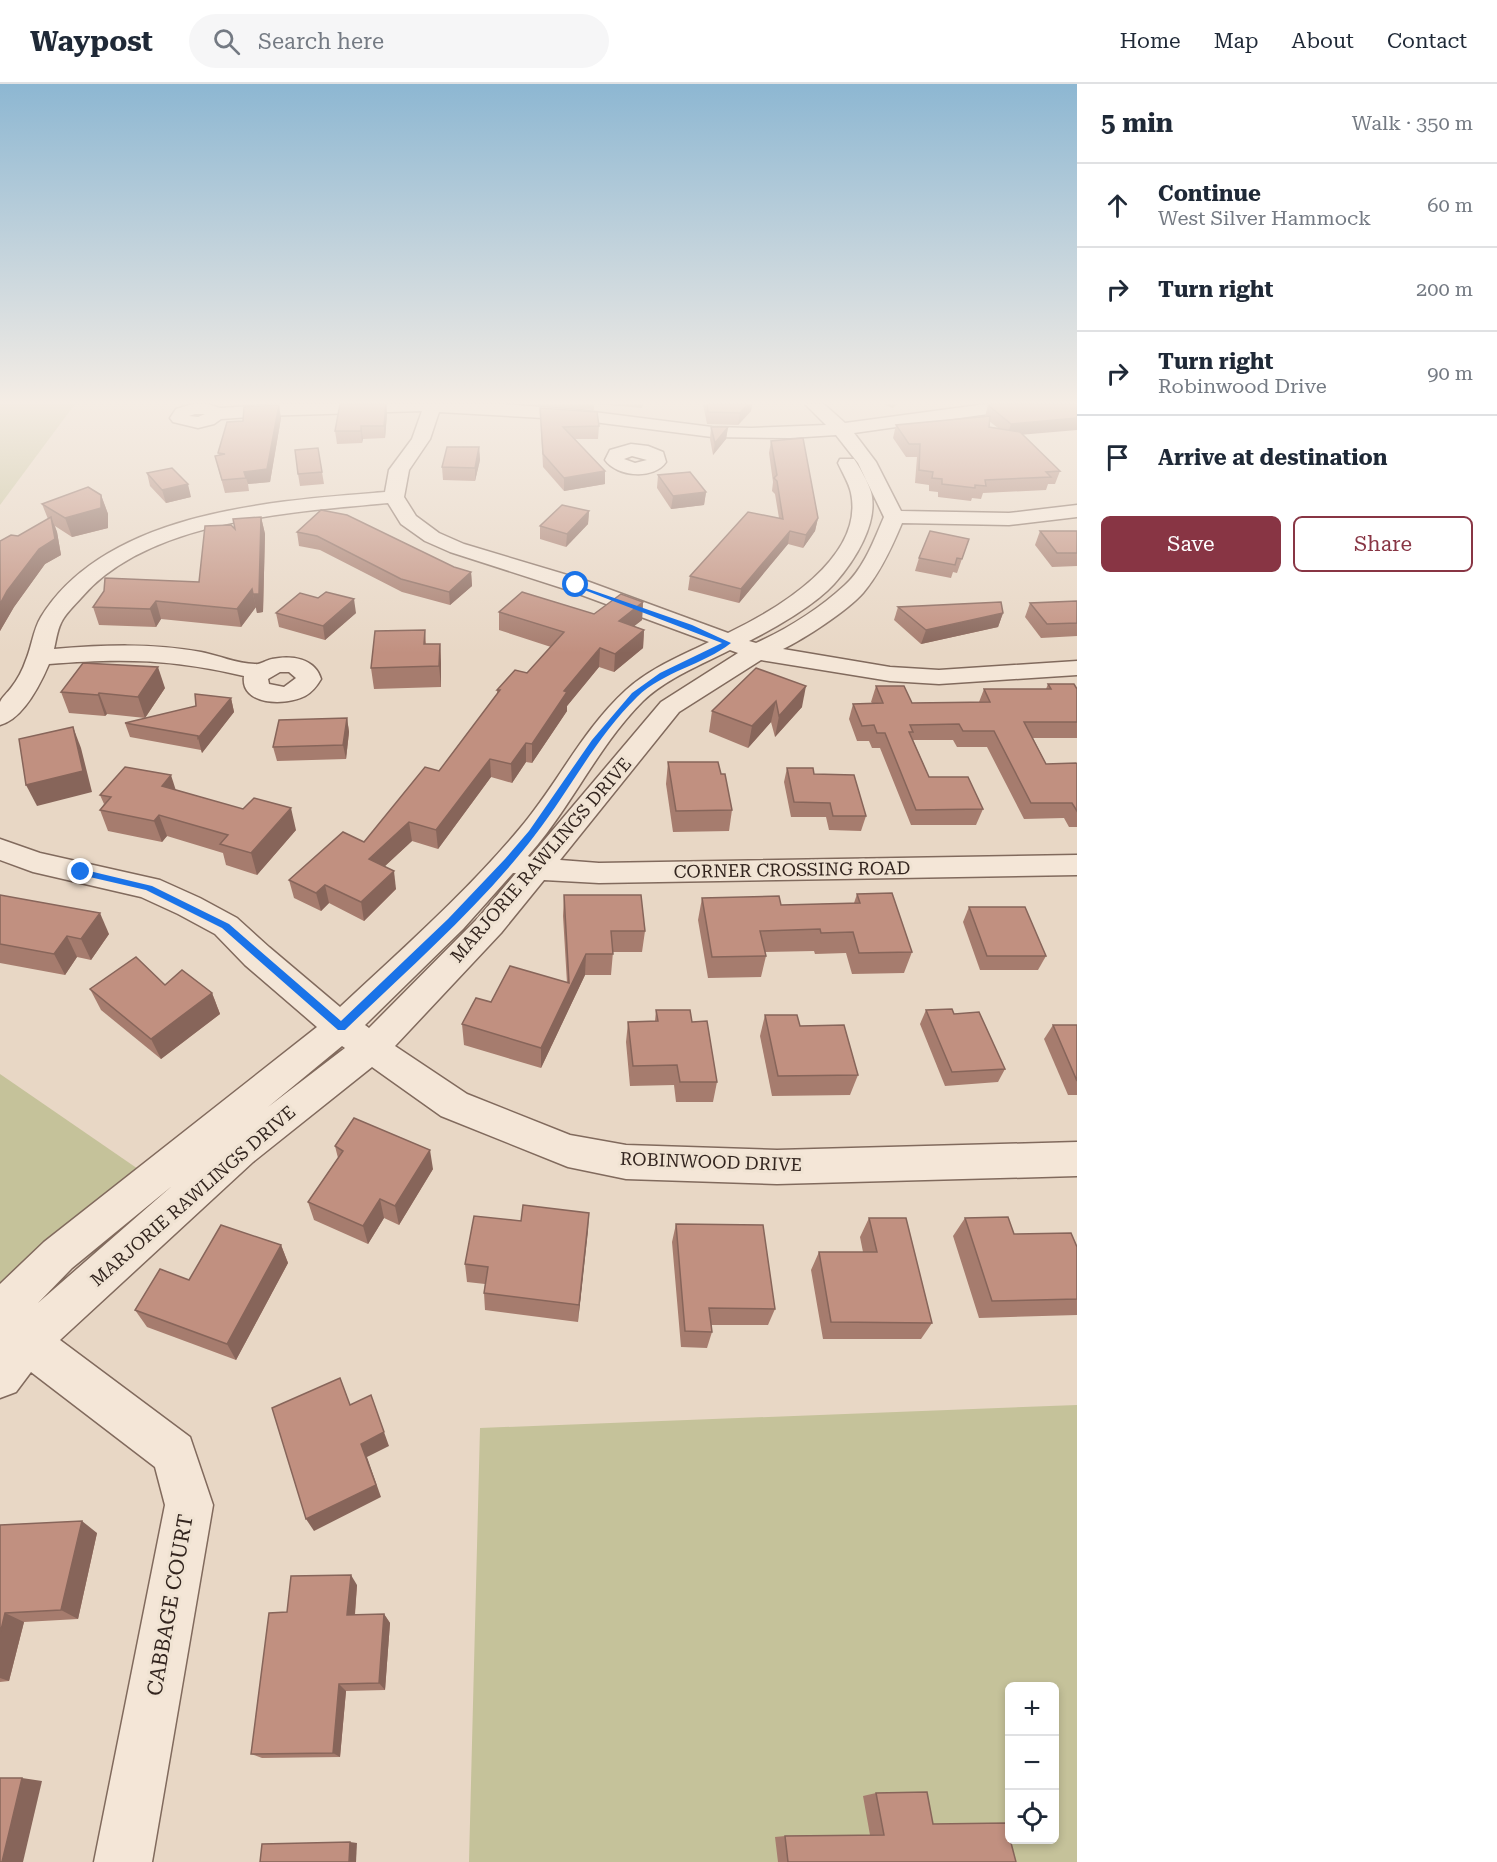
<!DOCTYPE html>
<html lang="en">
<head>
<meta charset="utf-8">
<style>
	body { margin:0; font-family:"Roboto Serif",serif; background:#f6f6f7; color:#1f2937 }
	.controls { position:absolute; right:18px; bottom:18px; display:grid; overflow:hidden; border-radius:9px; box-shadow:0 3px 9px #0003 }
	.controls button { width:54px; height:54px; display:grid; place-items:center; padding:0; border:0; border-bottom:2px solid #e0e1e3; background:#fff; color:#1f2937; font:30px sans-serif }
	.stop { position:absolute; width:18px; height:18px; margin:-14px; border:4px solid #1a73e8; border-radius:50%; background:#fff }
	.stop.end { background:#1a73e8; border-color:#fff; box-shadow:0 2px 6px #0008 }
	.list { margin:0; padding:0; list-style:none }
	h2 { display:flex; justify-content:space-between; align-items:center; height:78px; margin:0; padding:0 24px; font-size:26px }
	h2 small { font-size:20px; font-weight:400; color:#747a83 }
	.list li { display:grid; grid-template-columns:39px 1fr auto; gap:18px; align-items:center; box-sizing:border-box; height:84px; padding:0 24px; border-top:2px solid #e0e1e3 }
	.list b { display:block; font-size:22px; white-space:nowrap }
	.list p { margin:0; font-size:20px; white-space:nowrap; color:#747a83 }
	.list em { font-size:20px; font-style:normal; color:#747a83 }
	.actions { display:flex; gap:12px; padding:18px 24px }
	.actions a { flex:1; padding:14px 0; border:2px solid #883544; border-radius:9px; text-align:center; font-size:21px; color:#883544 }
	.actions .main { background:#883544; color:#fff }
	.icon { flex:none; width:33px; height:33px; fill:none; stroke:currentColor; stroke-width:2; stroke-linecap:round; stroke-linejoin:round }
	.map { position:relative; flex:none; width:1077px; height:1778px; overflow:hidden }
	header { display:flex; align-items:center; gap:36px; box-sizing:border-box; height:84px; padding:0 30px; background:#fff; border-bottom:2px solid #e0e1e3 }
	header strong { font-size:28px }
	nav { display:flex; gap:33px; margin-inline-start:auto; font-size:21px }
	.search { width:420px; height:54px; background:#f6f6f7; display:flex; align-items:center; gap:15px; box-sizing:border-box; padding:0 21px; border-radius:33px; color:#747a83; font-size:22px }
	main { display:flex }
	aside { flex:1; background:#fff }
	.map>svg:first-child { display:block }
	.green { fill:#c5c29a; fill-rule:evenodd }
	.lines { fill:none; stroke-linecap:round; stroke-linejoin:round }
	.street-casing { stroke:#816a5d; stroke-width:3 }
	.street { fill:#f4e6d7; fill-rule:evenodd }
	.wall { fill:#a67c6e; fill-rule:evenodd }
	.shaded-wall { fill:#87655a }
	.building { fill:#c19080; stroke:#87655a; stroke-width:1.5 }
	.route { fill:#1a73e8 }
	.labels { text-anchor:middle; stroke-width:6; stroke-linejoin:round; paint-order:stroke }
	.street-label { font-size:18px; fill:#33251f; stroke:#f0e3d3 }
	.near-street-label { font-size:21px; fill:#33251f; stroke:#f0e3d3 }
</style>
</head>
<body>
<header>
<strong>Waypost</strong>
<div class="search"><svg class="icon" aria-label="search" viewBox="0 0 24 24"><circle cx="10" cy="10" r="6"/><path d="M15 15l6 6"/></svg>Search here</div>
<nav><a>Home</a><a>Map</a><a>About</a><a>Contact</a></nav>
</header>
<main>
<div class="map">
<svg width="1077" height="1778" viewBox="0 0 1077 1778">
	<rect width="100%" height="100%" fill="#e8d7c5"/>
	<g class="green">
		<path d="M0 320H75L0 421Z"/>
		<path d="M0 990 141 1087 0 1220Z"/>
		<path d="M1077 1321V1778H469L480 1344ZM1010 1602H1054V1756H1010Z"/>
	</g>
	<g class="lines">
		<defs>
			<g id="street">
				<path d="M193 320H208L220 324 281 320H504L578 326 712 343 751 344 826 341 805 320H824L845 339 986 320H1032L1029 324 1023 325 854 349 876 378 901 427 1009 429 1077 421V433L1009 441 902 439C892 463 880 489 863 509 847 527 804 555 783 565L890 583 939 586 1077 577V591L939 600 890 597 761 576 679 628 560 776 599 779 1077 771V791L599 799 544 796 501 849 395 962 467 1010 570 1051 626 1061 777 1066 1077 1058V1092L777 1100 626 1095 568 1083 441 1032 372 983 253 1078 60 1256 190 1353 213 1421 152 1778H94L165 1421 155 1383 31 1288 16 1308 0 1314V1200L44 1158 317 943 245 881 215 850 178 830 141 813 33 788 0 776V755L40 769 160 796 200 814 237 834 269 863 340 923C402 865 467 808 521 743 558 699 583 645 626 606 650 584 681 572 709 558L568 506 450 468 425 457 401 440 388 419C293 428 147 436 81 514 74 522 65 530 61 539 57 547 56 557 54 565 103 561 152 559 201 568 218 571 237 580 255 580 260 581 266 576 272 575 291 571 315 574 321 595 317 602 312 608 305 612 286 622 240 622 244 592 172 575 122 574 49 580 40 601 23 635 0 641 0 635 0 624 0 618 2 613 8 608 11 604 18 595 23 585 26 576 32 562 33 546 41 533 107 427 274 417 385 408L389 386 412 355 422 327 261 332 221 335 214 340 198 344 173 338 170 334 176 325ZM439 328 578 336 712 353 790 354 836 351 858 379 884 433C874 456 864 484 845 501 819 525 787 545 756 559L749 557C775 544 815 521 834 500 854 478 879 439 871 408 868 398 860 384 854 375H840L838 379C842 388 849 399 851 409 865 474 776 526 728 549L584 496 464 460 439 449 416 432 404 413 409 386 430 355ZM195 330H205L198 333 189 332ZM730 566 738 569 661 618 530 773 528 772C571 724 597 663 643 617 667 594 701 581 730 566ZM280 588H289L296 594 284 603 269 600 268 595ZM513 789H516L479 833 369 944 365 941 463 845ZM342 962 345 964 268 1023ZM172 1102 38 1219 72 1184Z"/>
				<path d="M631 360 648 362 663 368 666 378C654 396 617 393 605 376L610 366ZM632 372 647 376 635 379 624 375Z"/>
			</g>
		</defs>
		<use href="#street" class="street-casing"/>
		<use href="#street" class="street"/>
	</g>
	<g class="wall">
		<path d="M386 320 387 330 385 354 363 355 362 359 337 360 335 347Z"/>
		<path d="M538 320H594V326L538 321Z"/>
		<path d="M598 320H643L642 324Z"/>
		<path d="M703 320H752L751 327 738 341 707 340Z"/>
		<path d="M883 320H897L893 324Z"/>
		<path d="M992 320 1022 351 1060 387 1055 400H1048L1046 406 983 409 981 415 972 414 971 417 938 413V408L929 407V401L915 399 917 373H906L893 354 896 341 985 333 988 321ZM989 337 998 344 989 343Z"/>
		<path d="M540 324 599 342 598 355H575L605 387V400L564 407 543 383Z"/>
		<path d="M281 334 270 398 248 400 249 407 225 409 215 372 219 371 218 369 243 337Z"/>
		<path d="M711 343H728L726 355 713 371 710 355Z"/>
		<path d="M771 357 818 434 815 447 803 464 788 460 739 519 688 506 690 492 779 434 775 410 772 407 773 398 769 369Z"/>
		<path d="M479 363 480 376 475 397 443 396 442 383Z"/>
		<path d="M318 364 324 400 300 402 298 390Z"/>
		<path d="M147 389 191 413 166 419 150 402Z"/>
		<path d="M658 391 706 408 704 421 671 425 657 404Z"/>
		<path d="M101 411 108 430V444L72 453 55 442 57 448 61 471 45 480 14 523 0 547V457L18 452 48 435 42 420Z"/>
		<path d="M321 426 454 483 471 488 472 502 450 521 402 508 320 466 299 462 297 448Z"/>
		<path d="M589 427 588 440 566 463 540 455V442Z"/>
		<path d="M261 433 265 450 263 528 257 529 256 523 241 543 161 535 156 543 99 541 93 523 199 498 235 445Z"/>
		<path d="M1040 447H1077V482L1052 483 1035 461Z"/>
		<path d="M969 455 957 489 953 488 951 494 915 487 919 474Z"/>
		<path d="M1077 517V552L1041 554 1025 533 1030 519Z"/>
		<path d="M643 518 642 536 634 542 644 546 643 564 614 588 599 583 567 622V627L532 679 526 678 512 699 491 693 438 765 412 757 385 782 396 805 364 837 329 819 321 827 294 814 289 796 364 758 439 687 497 610V606L527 589 551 563 499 546V528L594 530Z"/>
		<path d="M898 523 1003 529 998 543 921 560 894 536Z"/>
		<path d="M276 529H356L325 556 279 543Z"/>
		<path d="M425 546 426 560H440L441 580V603L374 605 371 584Z"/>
		<path d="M756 584 802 623 775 653 771 638 748 664 709 648 712 627Z"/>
		<path d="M1048 600 1077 605V654H1033L1046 680H1077V743H1069L1064 734 1024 735 987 663H957L953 656H913L929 693 983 725 976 741H911L880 664H872L869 657H857L849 635 853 620 872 619 871 618 876 602 912 619 979 618 984 605H1046Z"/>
		<path d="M165 604 145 634 107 630 105 632 69 629 61 608Z"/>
		<path d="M231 614 234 628 202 669 201 666 130 653 125 639Z"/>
		<path d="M347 634 349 648 346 675 277 677 273 663Z"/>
		<path d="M668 678 721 690 732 726 729 747 673 748 666 700Z"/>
		<path d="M787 684 866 732 861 747 829 746 826 733H791L784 698Z"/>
		<path d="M176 706 296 746 257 791 226 781 223 769 167 752 162 758 108 747 100 726 104 720 100 711Z"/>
		<path d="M857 810 912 868 904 889 852 890 846 869 815 870 814 867 765 868 766 872 761 893 708 894 698 836 702 814 781 821 854 819Z"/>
		<path d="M0 811 109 850 91 876 77 873 65 891 0 879Z"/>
		<path d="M564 811 645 847 642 868H613L611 891H585L541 984 464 961 462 940 491 918 567 899 563 832Z"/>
		<path d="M969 823 1046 872 1038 886H980L963 838Z"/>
		<path d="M90 905 212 909 220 930 161 975 101 926Z"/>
		<path d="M656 926 692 938 717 998 713 1018H676L674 1001 630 1002 626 958 628 938 655 937Z"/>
		<path d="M926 926 954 930 1005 985 998 998 945 1002 920 940Z"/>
		<path d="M765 931 800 942 858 991 850 1011 772 1012 760 952Z"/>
		<path d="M1053 941H1077V1011H1068L1044 955Z"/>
		<path d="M335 1062 433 1085 399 1141 384 1134 368 1160 314 1136 308 1118 338 1074Z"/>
		<path d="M589 1129 578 1238 485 1226 484 1209 485 1200 467 1198 465 1180 521 1137Z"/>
		<path d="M869 1134 932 1239 921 1255H823L811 1186 819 1168H863L860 1153Z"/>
		<path d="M965 1134 1014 1150 1077 1163V1231L979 1234 953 1152Z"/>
		<path d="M676 1140 775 1225 768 1241H711L712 1248 707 1264 681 1263 672 1158Z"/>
		<path d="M281 1161 288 1179 236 1276 147 1243 135 1226 189 1196Z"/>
		<path d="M0 1441 97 1449 78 1535 24 1538 9 1597 0 1598Z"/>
		<path d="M357 1501 355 1531 384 1530 390 1539 385 1606 346 1607 340 1673 262 1674 251 1670 287 1528Z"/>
		<path d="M876 1709 933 1740 1016 1778H778L775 1753 785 1752 870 1751 863 1712Z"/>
	</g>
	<g class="shaded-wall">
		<path d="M386 320 387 330 385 354 384 342Z"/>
		<path d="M748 320H752L751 327 738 341 740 329Z"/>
		<path d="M279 321 281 334 270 398 248 400 244 388Z"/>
		<path d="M1077 334V346L1007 352 1011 340Z"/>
		<path d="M361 342 363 355 362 359 361 347Z"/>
		<path d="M728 343 726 355 713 371 715 359Z"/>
		<path d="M479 363 480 376 475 397V384Z"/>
		<path d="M605 387V400L564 407V394Z"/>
		<path d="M188 400 191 413 166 419 162 406Z"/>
		<path d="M706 408 704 421 671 425 673 412Z"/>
		<path d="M101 411 108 430V444L72 453 65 434Z"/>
		<path d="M589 427 588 440 566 463 567 450Z"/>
		<path d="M51 433 57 448 61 471 45 480 14 523 0 547V520L7 507 39 465Z"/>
		<path d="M261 433 265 450 263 528 257 529 253 510Z"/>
		<path d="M818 434 815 447 803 464 806 451Z"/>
		<path d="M790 447 788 460 739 519 741 505Z"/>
		<path d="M471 488 472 502 450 521 449 508Z"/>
		<path d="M252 505 256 523 241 543 237 525Z"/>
		<path d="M354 515 356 529 325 556 323 542Z"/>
		<path d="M156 517 161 535 156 543 150 525Z"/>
		<path d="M643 518 642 536 618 555 619 537Z"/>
		<path d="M1003 529 998 543 921 560 926 546Z"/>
		<path d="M644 546 643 564 614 588 615 570Z"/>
		<path d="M440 560 441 580V603L439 582Z"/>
		<path d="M600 564 599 583 567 622V627L532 679V660L564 607Z"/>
		<path d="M158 583 165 604 145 634 138 613Z"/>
		<path d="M806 602 802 623 775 653 779 632Z"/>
		<path d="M99 609 107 630 105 632 98 611Z"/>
		<path d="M231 614 234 628 202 669 198 654Z"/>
		<path d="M776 617 771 638 748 664 752 642Z"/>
		<path d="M347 634 349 648 346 675 343 661Z"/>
		<path d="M73 643 81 664 92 708 37 722 26 701Z"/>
		<path d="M526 659V678L512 699 511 680Z"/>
		<path d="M490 675 491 693 438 765 436 746Z"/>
		<path d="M171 691 178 713 162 702Z"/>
		<path d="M291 724 296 746 257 791 251 769Z"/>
		<path d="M159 731 167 752 162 758 154 737Z"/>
		<path d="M409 738 412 757 372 794 369 775Z"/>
		<path d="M394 787 396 805 364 837 361 818Z"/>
		<path d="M325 801 329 819 321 827 316 809Z"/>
		<path d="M100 829 109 850 91 876 81 855Z"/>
		<path d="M67 852 77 873 65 891 54 870Z"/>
		<path d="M586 870 585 891 541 984V964Z"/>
		<path d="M212 909 220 930 161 975 151 955Z"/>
		<path d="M430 1066 433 1085 399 1141 395 1122Z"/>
		<path d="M380 1115 384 1134 368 1160 363 1142Z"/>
		<path d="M589 1129 588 1147 578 1238 579 1221Z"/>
		<path d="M281 1161 288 1179 236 1276 227 1260Z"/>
		<path d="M384 1348 389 1362 367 1373 381 1413 314 1447 306 1435 361 1360Z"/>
		<path d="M82 1437 97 1449 78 1535 61 1526Z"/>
		<path d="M351 1491 357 1501 354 1540 347 1531Z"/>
		<path d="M5 1529 24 1538 9 1597 0 1594V1550Z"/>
		<path d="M384 1530 390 1539 385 1606 379 1599Z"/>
		<path d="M339 1600 346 1607 340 1673 333 1669Z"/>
		<path d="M22 1694 42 1697 23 1778H2Z"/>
		<path d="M350 1758 357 1759 356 1778H349Z"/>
	</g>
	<g class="building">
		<path d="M340 320H386L384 342H361V347H335Z"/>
		<path d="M707 320H748L740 329 708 328Z"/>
		<path d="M992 320H1077V334L1011 340 988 321Z"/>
		<path d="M279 321 267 385 244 388 246 394 222 396 215 372 225 370 218 369 227 338 243 337 244 323Z"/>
		<path d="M540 324 597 328 599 342 563 343 605 387 564 394 543 370Z"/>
		<path d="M990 332 989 343 1020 348 1060 387 1046 388 1051 393 985 396 986 402 975 401V404L942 400V395L932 394 933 388 919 386 920 360H909L896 341Z"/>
		<path d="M711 343H728L715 359Z"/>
		<path d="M803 354 818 434 806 451 790 447 741 505 690 492 748 428 783 435 777 397 774 394 777 391 771 357Z"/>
		<path d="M447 363H479L475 384 442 383Z"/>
		<path d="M318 364 322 388 298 390 295 366Z"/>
		<path d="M172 384 188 400 162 406 147 389Z"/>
		<path d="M690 388 706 408 673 412 658 391Z"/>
		<path d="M88 403 101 411V424L65 434 42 420Z"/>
		<path d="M562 421 589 427 567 450 540 442Z"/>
		<path d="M321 426 347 431 454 483 471 488 449 508 401 495 317 452 297 448Z"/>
		<path d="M51 433 55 455 39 465 7 507 0 520V457L11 451 18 452Z"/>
		<path d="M261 433 259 510H253L252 505 237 525 156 517 150 525 93 523 104 507 105 494 199 498 205 442 231 441 235 445 233 435Z"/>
		<path d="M930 447 969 455 962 475 957 474 955 481 919 474Z"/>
		<path d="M1040 447H1077V469H1057Z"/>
		<path d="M326 508 354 515 323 542 276 529 300 509 318 514Z"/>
		<path d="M522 508 594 530 621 510 643 518 619 537 644 546 615 570 600 564 564 607 567 608 532 660 526 659 511 680 490 675 436 746 409 738 369 775 394 787 361 818 325 801 316 809 289 796 343 748 364 758 425 683 439 687 500 606H497L515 586 527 589 564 548 499 528Z"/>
		<path d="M1077 517V539L1047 540 1030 519Z"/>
		<path d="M1001 518 1003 529 926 546 898 523Z"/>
		<path d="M425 546 424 560H440L439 582 371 584 375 547Z"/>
		<path d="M83 579 158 583 138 613 99 609 98 611 61 608Z"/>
		<path d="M756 584 806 602 779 632 776 617 752 642 712 627Z"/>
		<path d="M1048 600H1074L1077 605V638H1024L1046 680 1076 679 1077 680V727L1072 719H1031L994 647H963L959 640 910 641 913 648H909L929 693H968L983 725 916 726 885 649H877L874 641 862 642 853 620 883 619 876 602H904L912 619 990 618 984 605H1051Z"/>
		<path d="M195 610 231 614 198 654V652L125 639 196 622Z"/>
		<path d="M347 634 343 661 273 663 279 636Z"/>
		<path d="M73 643 83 687 26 701 19 655Z"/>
		<path d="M668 678H718L721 690H725L732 726 676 727Z"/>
		<path d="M125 683 171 691 162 702 243 725 254 714 291 724 251 769 220 760 228 751 159 731 154 737 100 726 111 713 100 711Z"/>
		<path d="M787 684H813L814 690 854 691 866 732H833L830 719 794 718Z"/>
		<path d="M892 809 912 868 859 869 853 848 821 849 820 845 760 847 766 872 712 873 702 814 779 812 781 821 860 819 857 810Z"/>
		<path d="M0 811 100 829 81 855 67 852 54 870 0 860Z"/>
		<path d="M564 811H641L645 847H611L613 870H586L541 964 462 940 476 914 491 918 510 882 569 899Z"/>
		<path d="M969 823H1025L1046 872H987Z"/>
		<path d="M136 873 165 901 182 886 212 909 151 955 90 905Z"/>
		<path d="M952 925 954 930 979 928 1005 985 952 988 926 926Z"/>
		<path d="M656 926H690L692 938 707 937 717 998H680L677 981 633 982 628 938 658 937Z"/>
		<path d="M765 931H797L800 942 844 941 858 991 778 992Z"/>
		<path d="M1053 941H1077V997Z"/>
		<path d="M354 1034 430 1066 395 1122 380 1115 363 1142 308 1118 343 1067 335 1062Z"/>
		<path d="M523 1121 589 1129 579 1221 484 1209 488 1183 465 1180 474 1132 521 1137Z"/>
		<path d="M1008 1133 1014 1150 1071 1149 1077 1163V1215L992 1217 965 1134Z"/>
		<path d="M869 1134H906L932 1239 831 1238 819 1168H877Z"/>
		<path d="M676 1140 763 1141 775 1225 709 1224 712 1248 685 1247Z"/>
		<path d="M221 1141 281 1161 227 1260 135 1226 160 1185 189 1196Z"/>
		<path d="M340 1294 350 1321 371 1311 384 1348 361 1360 376 1401 306 1435 272 1324Z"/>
		<path d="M82 1437 61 1526 5 1529 0 1550V1441Z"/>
		<path d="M351 1491 347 1531 384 1530 379 1599 339 1600 333 1669 251 1670 269 1529 287 1528 291 1492Z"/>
		<path d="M0 1694H22L2 1778H0Z"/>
		<path d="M927 1708 933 1740 1006 1739 1010 1755 1016 1778H788L785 1752 884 1751 876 1709Z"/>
		<path d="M350 1758 349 1778H260L262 1760Z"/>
	</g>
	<linearGradient id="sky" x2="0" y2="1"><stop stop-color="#8db7d2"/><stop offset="0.56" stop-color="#f5ede5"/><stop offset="1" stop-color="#f5ede5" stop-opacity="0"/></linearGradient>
	<rect width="1077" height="569" fill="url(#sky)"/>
	<path class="route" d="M574 500 692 541 731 559C703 581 664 587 637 613 596 653 570 706 535 751 482 821 408 885 345 946H338L222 844 146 806 81 791 77 788 81 785 152 802 229 840 341 937 448 835 505 775 529 747 592 656 632 609 660 589 722 559 574 502Z"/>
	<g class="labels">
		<g class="street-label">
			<text transform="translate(541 776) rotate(-49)" y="6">MARJORIE RAWLINGS DRIVE</text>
			<text transform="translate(792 786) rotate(-1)" y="6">CORNER CROSSING ROAD</text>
			<text transform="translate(711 1078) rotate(2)" y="6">ROBINWOOD DRIVE</text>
			<text transform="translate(193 1112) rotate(-41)" y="6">MARJORIE RAWLINGS DRIVE</text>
		</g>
		<g class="near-street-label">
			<text transform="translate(170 1521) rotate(-80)" y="7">CABBAGE COURT</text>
		</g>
	</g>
</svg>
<div class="controls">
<button>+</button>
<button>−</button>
<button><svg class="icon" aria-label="locate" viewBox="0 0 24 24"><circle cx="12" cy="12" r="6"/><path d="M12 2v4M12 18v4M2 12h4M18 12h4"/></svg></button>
</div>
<div class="stop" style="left:576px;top:501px"></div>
<div class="stop end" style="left:81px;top:788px"></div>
</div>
<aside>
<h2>5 min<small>Walk · 350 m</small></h2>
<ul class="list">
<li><svg class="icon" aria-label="ahead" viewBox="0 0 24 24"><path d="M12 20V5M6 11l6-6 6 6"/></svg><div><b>Continue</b><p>West Silver Hammock</p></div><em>60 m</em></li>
<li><svg class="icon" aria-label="right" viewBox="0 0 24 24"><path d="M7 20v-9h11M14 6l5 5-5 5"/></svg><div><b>Turn right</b></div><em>200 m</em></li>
<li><svg class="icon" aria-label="right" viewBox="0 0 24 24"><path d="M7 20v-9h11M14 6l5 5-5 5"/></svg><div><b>Turn right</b><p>Robinwood Drive</p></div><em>90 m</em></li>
<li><svg class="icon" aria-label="arrive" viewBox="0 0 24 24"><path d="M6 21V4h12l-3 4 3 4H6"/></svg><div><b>Arrive at destination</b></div></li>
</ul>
<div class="actions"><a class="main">Save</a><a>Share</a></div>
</aside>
</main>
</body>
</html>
